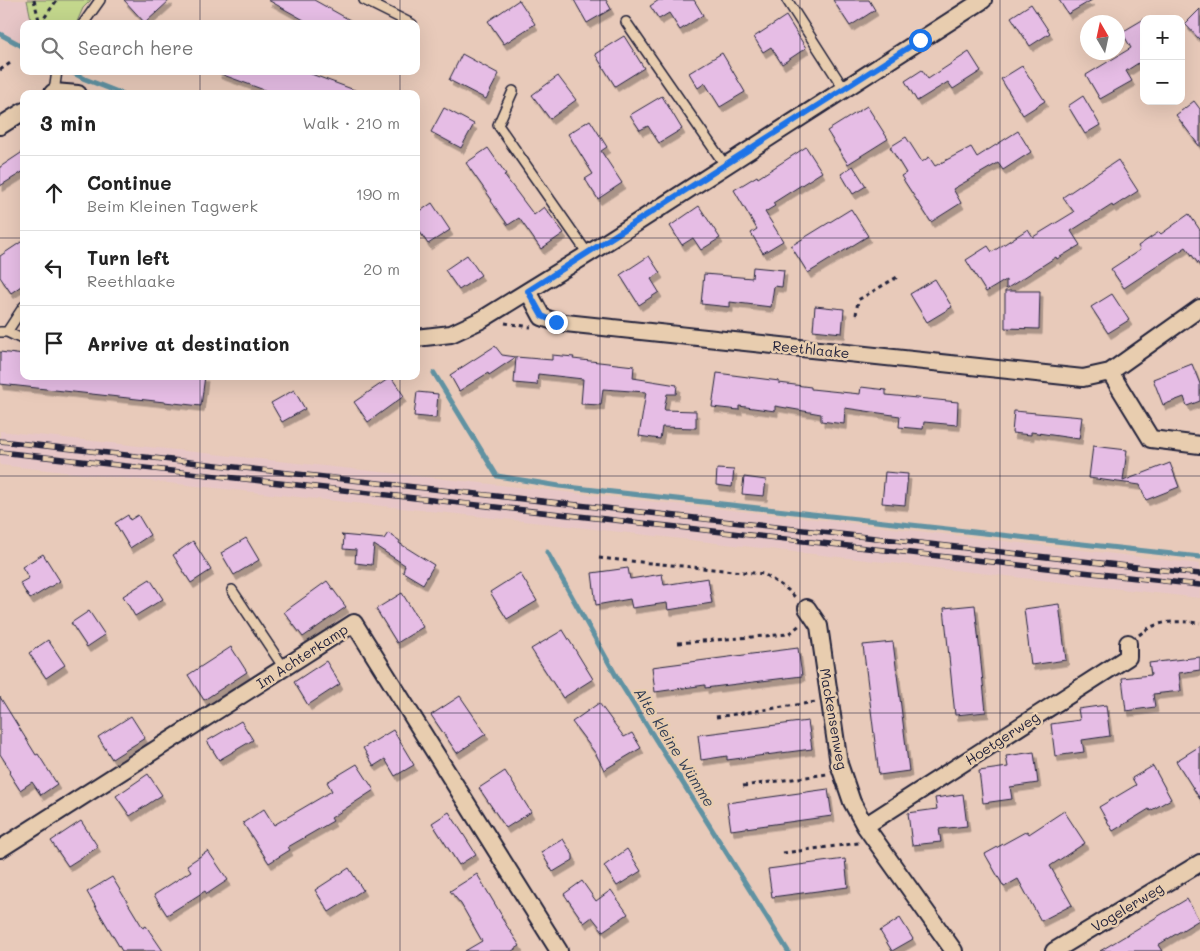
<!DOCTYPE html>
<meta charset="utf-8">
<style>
body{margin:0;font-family:Mali,sans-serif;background:#f2f2f2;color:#222}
.controls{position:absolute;right:15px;top:15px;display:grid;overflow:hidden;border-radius:10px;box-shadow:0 5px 20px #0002}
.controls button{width:45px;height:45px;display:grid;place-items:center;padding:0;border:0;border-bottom:1px solid #e0e0e0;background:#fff;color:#222;font:25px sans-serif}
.compass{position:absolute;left:1080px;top:15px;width:45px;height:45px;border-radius:50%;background:#fff;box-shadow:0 5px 20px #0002;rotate:351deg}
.stop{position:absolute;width:15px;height:15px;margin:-11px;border:4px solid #1a73e8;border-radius:50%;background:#fff}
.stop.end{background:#1a73e8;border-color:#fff;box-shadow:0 1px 5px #0008}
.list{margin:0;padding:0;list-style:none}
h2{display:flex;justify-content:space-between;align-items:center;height:65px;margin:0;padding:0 20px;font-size:21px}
h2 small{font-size:16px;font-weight:400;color:#767676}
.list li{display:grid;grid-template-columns:32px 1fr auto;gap:15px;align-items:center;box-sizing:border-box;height:75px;padding:0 20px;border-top:1px solid #e0e0e0}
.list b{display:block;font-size:19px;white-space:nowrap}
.list p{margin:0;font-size:16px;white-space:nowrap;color:#767676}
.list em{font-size:16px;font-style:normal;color:#767676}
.icon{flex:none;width:28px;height:28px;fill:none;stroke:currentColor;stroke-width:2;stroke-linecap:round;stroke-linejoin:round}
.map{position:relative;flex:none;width:1200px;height:951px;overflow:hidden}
.search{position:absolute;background:#fff;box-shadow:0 5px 20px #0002;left:20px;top:20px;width:400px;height:55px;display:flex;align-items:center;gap:12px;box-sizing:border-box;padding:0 18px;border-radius:10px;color:#767676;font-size:19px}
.panel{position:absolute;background:#fff;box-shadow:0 5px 20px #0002;left:20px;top:90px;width:400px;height:290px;border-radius:10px}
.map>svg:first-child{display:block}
.built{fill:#e7c6c7}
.green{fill:#c3d78c;stroke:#727c64}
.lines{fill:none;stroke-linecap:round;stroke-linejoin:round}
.stream{stroke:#6192a2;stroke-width:5}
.building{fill:#e6bde5;stroke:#22223b;filter:url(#shadow)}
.service-casing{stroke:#22223b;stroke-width:12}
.minor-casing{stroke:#22223b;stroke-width:20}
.path{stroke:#22223b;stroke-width:3;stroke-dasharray:4 4;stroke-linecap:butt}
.service{stroke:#e8cdaf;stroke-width:9}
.minor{stroke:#e8cdaf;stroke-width:16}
.rail-casing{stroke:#22223b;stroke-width:5.5}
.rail{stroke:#e8cdaf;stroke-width:4;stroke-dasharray:11;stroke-linecap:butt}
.route{stroke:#1a73e8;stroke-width:6}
.grid{fill:none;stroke:#22223b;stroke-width:1;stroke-opacity:0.55}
.labels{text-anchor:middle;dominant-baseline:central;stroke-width:5;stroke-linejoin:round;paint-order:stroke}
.street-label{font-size:14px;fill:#22223b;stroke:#e8cdaf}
.water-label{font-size:15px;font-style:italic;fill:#323e55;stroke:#e8cdaf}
</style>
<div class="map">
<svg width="1200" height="951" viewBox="0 0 1200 951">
<defs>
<filter id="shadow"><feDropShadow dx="3" dy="5.5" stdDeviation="0" flood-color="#0004"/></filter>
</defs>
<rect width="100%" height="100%" fill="#e8caba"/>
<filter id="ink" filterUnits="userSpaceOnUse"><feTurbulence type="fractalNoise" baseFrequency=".02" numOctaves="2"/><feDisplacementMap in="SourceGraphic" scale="10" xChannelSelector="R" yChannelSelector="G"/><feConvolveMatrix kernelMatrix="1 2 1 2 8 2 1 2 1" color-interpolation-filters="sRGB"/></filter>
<g filter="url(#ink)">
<path class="built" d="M0,0h27l5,24h-8v18l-24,-9z
M0,431l824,89 376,44v34l-659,-75 -541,-58z"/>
<path class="green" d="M27,0h64l-8,8 -7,16h-44z"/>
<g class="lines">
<path class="stream" d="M0,34l24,13
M70,71l15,8 38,15
M434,373l63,103 62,10 641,71
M547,552l72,129 169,270"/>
</g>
<path class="building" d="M124,0h46l-25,23z
M268,0h46l43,24h-46z
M519,0l16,24 -31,20 -16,-23z
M574,0h32l5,9 -24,14z
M659,0h35l9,15 -23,15 -11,-17 -10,6 -9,-13z
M833,0h36l6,10 -25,16z
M1059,0h33l-24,14z
M1031,4l19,29 -20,13 -19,-29z
M1200,9v31l-15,-16z
M786,16l20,32 -24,16 -11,-17 -8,5 -9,-15z
M1144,19v49l-4,-6 -14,9 6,10 -32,18 -14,-24 45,-27 -9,-16z
M624,36l20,32 -29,18 -20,-32z
M969,52l12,19 -28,18 -5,-7 -31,19 -12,-20 17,-11 6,9z
M722,53l23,39 -25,15 -15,-24 -7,5 -9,-15z
M462,54l37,20 -13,25 -37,-19z
M1022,66l23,35 -22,14 -22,-36z
M218,71h85l57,21v2h-85l-57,-21z
M558,76l18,24 -26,19 -18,-24z
M662,96l20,33 -23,14 -11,-17 -8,4 -10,-15z
M1083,96l17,29 -15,9 -17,-28z
M1194,101l6,8v38l-24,-32z
M867,106l21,33 -40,25 -21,-33z
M444,108l30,16 -13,24 -30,-16z
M590,120l17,27 -6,4 21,32 -24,16 -13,-20 8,-5 -25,-40z
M1018,131l13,21 -28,18 -5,-7 -45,26 8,14 -30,19 -30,-46 5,-3 -16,-26 16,-10 16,25 7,-5 6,9 36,-19 6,10z
M806,147l16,25 -49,31 2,3 -10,6 18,29 -20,12 -12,-20 6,-4 -23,-39 23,-14 1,2z
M488,148l18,26 -2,1 30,40 10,-8 20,26 -23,16 -22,-31 -11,7 -17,-24 1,-1 -26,-37z
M24,151v20l-24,15v-19z
M1118,160l20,31 -25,16 -1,-2 -41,26 9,14 -23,14 -1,-2 -50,32v-9l-20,12 -20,-32 22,-14 4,6 36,-23 5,8 41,-25 -11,-15z
M853,166l13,20 -13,8 -12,-20z
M432,203l18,27 -22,14 -12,-18v-12z
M699,206l21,32 -19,12 -8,-12 -11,7 -12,-19z
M851,209l17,27 -60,37 -17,-27z
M1189,214l11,16v36l-14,-19 -62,41 -13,-19 29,-19 -2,-4 21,-14 2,2z
M24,240v44l-13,9 -11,-16v-21z
M467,255l14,20 -22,15 -14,-20z
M649,256l11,17 -9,6 8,13 -20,13 -19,-30z
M753,267l31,3 -2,17 -8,-1 -3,21 -41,-5v5l-29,-3 3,-30 48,4z
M935,279l17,28 -25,15 -17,-28z
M1005,291h35l-1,38 -34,-1z
M1112,294l17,26 -21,13 -17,-26z
M815,306l29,3 -2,24 -29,-3z
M495,346l7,9 14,2 -27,18 -1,-2 -29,18 -9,-16z
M0,352l24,3v21h181l-4,30 -201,-22z
M552,355l22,2 -1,2 61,7 -1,12 44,7 -1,9h-9l-3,16 32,1v17l-34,-1 -2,12 -21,-3 7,-44 -43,-3 -2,16 -20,-1 2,-25 -45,-5 -1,11 -23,-2 2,-26 36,3z
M1192,364l8,20v17l-13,5 -3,-9 -21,8 -10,-26z
M717,373l62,8v2l32,4v2l49,5 1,-7 25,3v5l72,7 -1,23 -33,-3 -1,7 -24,-2 1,-11 -55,-8 -1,16 -23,-3v-7l-46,-8v5l-36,-5v4l-27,-3z
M391,377l13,19 -36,26 -14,-20z
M294,390l11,19 -23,13 -11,-19z
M417,392l21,2 -2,24 -22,-2z
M1014,411l68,6 -3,22 -48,-7v3l-19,-2z
M1093,446l34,4 -4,31 47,-18 9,24 -33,13 -6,-15 -51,-7z
M717,469l17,1 -2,17 -16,-2z
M885,472l23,2 -3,31 -23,-2z
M744,477l22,3 -2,16 -22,-2z
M128,515l2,5 8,-5 12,20 -20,13 -15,-25z
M388,533l12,8 -1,2 35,22 -11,19 -20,-12 2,-7 -31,-20 -2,20 -17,-2 1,-13 -13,-1 1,-13 -3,-1 43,4z
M246,538l13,22 -25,15 -13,-22z
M193,541l18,29 -20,13 -18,-28z
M43,554l17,27 -30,18 -10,-16 9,-5 -7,-11z
M628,568l2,11 32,-5 2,11 44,-7 4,25 -44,7 -1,-7 -35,5 -2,-9 -34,6 -4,-32z
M520,573l17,28 -30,18 -17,-27z
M150,579l13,20 -28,17 -12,-20z
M327,581l19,26 -43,30 -19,-25z
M402,593l21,34 -26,16 -21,-34z
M1059,604l7,56 -35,5 -7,-56z
M975,605l11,107 -31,3 -11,-107z
M89,611l16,24 -18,12 -16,-24z
M563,630l30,49 -30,19 -32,-49z
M48,640l17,25 -19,13 -17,-25z
M893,642l16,129 -30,4 -16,-130z
M231,647l16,25 -43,28 -16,-25z
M798,648l4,28 -97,12v-3l-50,7 -3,-25z
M1200,657v13l-21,3 2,18 -28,3 2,13 -29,4 -4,-33 29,-3 -2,-12z
M326,661l14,23 -32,21 -14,-23z
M460,696l26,38 -29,19 -26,-38z
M0,697l36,58 2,-1 19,30 -16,11 -9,-13 -12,8 -11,-17 2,-2 -11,-17z
M599,703l25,34 8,-4 9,15 -37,22 -8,-16 -24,-32z
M1106,705l4,31 -28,4 2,12 -29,4 -4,-32 29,-4 -2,-11z
M131,716l14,22 -33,21 -14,-22z
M241,721l12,19 -34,20 -12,-19z
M808,721l4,28 -85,11v-4l-26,4 -3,-25z
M393,730l21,35 -19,11 -10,-17 -11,7 -11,-18z
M1200,746v53l-24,-38z
M1034,752l4,31 -28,4 2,12 -29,4 -4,-32 29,-4 -2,-11z
M357,764l17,26 -43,28 2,3 -45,26 2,3 -21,13 -26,-40 21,-14 10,16 58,-34 -5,-9z
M1153,766l18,33 -21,12 -1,-2 -36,22 -14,-24 37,-22 -4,-7z
M505,771l26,41 -25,16 -27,-40z
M148,774l14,21 -32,21 -14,-20z
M828,789l4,27 -101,14 -4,-27z
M963,794l4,32 -28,3 2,13 -29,3 -4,-32 29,-4 -2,-11z
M1064,811l21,32 -35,23 22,39 -31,16 -23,-42 -14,8 -19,-33 42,-23 2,3z
M449,812l27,42 -17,11 -27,-42z
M81,821l17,26 -30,19 -17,-25z
M563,839l10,16v5l-20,12 -12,-20z
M627,849l14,22 -24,15 -13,-20z
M208,851l20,29 -21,14 -2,-3 -38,24 -13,-20 37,-24 -4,-6z
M845,859l3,28 -76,10 -4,-28z
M349,868l14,22 -34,22 -14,-22z
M477,874l25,42 -1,1 19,29 -8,5h-47l17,-10 -21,-37 -11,-13z
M112,877l31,51 3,-2 17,25h-41l-35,-59z
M582,881l14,20 15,-11 17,24 -25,17 -11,-14 -8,6 -20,-29z
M1187,899l12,21 -41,25 4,6h-62z
M900,918l13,21 -21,12 -12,-20z"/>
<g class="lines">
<defs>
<path id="service" d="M364,0l48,24
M787,0l57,89
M626,22l99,143
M83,24l17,-24
M513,91l-15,34 90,129
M54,92l3,-21
M0,332h7l17,8
M7,332l17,-26
M232,590l52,78"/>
<path id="minor" d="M52,94l2,-2 24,2
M0,126l24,-15
M528,291l14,26 14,5 527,56 27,-6
M1200,308l-90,64 41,67 49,6
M416,338l35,-4 30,-14 107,-66 395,-254
M807,608l12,18 20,138 13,38 13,24 89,125
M865,826l263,-169v-14
M0,849l354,-226 205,328
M1054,951l146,-88"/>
</defs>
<use href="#service" class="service-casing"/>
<use href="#minor" class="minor-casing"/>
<path class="path" d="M34,0l6,24
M40,24l17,-24
M0,70l12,-8
M856,315l2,-15 41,-24
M505,323l26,4
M599,558l165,16 24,16 9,9
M1139,635c19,-16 38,-14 61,-12
M678,643l111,-9 12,-10
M716,717l100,-15
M743,786l84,-12
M783,853l76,-10"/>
<use href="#service" class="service"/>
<use href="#minor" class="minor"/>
<defs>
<path id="rail" d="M0,441l1200,133
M0,452l1200,133"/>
</defs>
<use href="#rail" class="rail-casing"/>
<use href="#rail" class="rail"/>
</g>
</g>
<g class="lines" filter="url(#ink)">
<path class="route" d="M556,322l-14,-6 -14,-25 392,-251"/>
</g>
<path class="grid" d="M200,0v24M400,0v24M600,0v951M800,0v951M1000,0v951M200,71v23M400,71v23M0,238h24M416,238h784M200,376v575M400,376v575M0,476h1200M0,713h1200"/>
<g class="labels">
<g class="street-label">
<text transform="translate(811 349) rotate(6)">Reethlaake</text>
<text transform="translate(302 656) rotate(-33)">Im Achterkamp</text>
<text transform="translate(834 719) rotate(80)">Mackensenweg</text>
<text transform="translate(1002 738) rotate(-33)">Hoetgerweg</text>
<text transform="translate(1127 907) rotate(-31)">Vogelerweg</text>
</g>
<g class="water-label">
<text transform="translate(675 747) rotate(58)">Alte kleine Wümme</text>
</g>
</g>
</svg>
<div class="controls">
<button>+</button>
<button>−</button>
</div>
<svg class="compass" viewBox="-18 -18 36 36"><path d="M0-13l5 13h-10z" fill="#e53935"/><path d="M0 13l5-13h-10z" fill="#767676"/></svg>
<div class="stop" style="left:920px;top:40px"></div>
<div class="stop end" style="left:556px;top:322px"></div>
<div class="search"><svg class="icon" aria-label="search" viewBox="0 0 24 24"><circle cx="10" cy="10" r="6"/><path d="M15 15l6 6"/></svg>Search here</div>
<section class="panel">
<h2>3 min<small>Walk · 210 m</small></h2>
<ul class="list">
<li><svg class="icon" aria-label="ahead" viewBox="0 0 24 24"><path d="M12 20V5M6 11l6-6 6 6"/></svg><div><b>Continue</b><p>Beim Kleinen Tagwerk</p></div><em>190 m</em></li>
<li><svg class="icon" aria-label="left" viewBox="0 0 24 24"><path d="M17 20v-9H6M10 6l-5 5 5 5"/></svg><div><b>Turn left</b><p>Reethlaake</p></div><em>20 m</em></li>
<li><svg class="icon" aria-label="arrive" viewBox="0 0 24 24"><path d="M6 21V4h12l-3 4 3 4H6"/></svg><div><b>Arrive at destination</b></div></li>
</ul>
</section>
</div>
